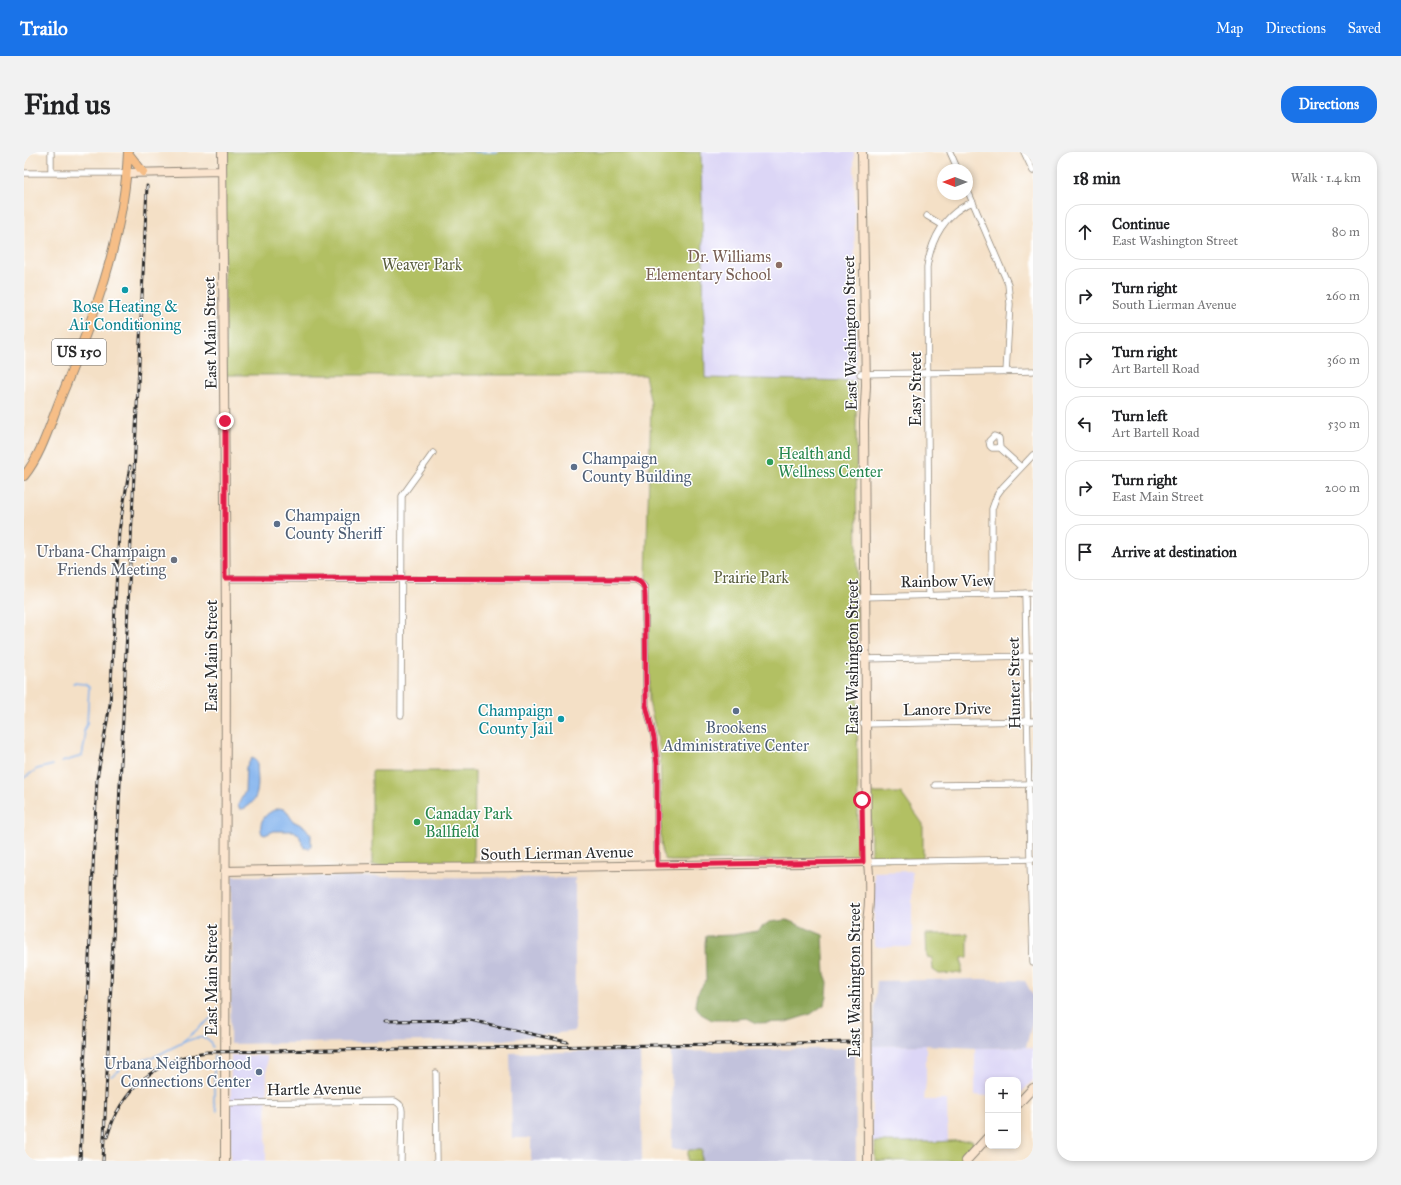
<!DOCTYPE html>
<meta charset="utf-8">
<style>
body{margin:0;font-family:"IM FELL Great Primer",serif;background:#f2f2f2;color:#202124}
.controls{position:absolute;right:12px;bottom:12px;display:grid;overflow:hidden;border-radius:8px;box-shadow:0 2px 6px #0003}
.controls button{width:36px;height:36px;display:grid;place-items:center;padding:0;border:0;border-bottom:1px solid #e0e0e0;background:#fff;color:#202124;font:20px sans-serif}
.compass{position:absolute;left:913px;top:12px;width:36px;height:36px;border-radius:50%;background:#fff;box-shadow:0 2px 6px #0003;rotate:270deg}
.stop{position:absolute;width:12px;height:12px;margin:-9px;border:3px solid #e11d48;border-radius:50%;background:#fff}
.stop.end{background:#e11d48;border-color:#fff;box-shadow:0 1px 4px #0008}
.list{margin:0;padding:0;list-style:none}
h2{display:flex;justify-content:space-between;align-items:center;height:52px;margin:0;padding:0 16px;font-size:17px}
h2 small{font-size:13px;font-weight:400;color:#757577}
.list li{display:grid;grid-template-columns:26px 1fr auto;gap:12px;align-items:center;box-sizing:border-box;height:56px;margin:0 8px 8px;padding:0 8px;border:1px solid #e0e0e0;border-radius:16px}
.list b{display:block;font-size:15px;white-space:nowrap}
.list p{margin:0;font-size:13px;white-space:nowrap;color:#757577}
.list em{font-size:13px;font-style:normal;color:#757577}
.icon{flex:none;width:22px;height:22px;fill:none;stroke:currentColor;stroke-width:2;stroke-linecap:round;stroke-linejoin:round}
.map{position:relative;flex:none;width:1009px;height:1009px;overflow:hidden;border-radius:16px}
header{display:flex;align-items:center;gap:24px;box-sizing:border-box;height:56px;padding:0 20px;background:#1a73e8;color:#fff}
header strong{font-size:19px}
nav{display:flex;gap:22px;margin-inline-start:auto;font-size:14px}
.intro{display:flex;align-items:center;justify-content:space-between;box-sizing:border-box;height:96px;padding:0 24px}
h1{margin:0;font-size:28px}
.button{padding:10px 18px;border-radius:16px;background:#1a73e8;color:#fff;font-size:14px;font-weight:700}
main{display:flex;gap:24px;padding:0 24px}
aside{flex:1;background:#fff;border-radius:16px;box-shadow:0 2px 6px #0003}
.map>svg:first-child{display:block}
.built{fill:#dcd6f6}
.industrial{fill:#c2c2dc}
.green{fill:#b2c063;stroke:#6e7647}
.forest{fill:#8da659;stroke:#5c6842}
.water{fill:#82b2ed;stroke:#566e8c}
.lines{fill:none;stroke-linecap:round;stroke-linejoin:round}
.stream{stroke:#82b2ed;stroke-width:1.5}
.street-casing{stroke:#908678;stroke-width:7}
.secondary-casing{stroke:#908678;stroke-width:10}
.primary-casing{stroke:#908678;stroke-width:10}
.street{stroke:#fff;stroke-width:5.5}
.secondary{stroke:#fbe5cf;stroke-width:8}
.primary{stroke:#f6be87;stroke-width:8}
.rail-casing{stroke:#2b2b2b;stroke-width:3}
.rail{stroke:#fff;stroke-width:1.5;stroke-dasharray:4.5;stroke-linecap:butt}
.route{stroke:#e11d48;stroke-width:5}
.education-dot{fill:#8d6e63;stroke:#fff;stroke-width:1.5}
.culture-dot{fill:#0f9aa8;stroke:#fff;stroke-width:1.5}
.leisure-dot{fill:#2e9e5b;stroke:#fff;stroke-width:1.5}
.service-dot{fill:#5c6f8a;stroke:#fff;stroke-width:1.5}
.worship-dot{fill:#6b7280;stroke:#fff;stroke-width:1.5}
.labels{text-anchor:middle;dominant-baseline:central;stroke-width:3;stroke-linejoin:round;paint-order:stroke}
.shield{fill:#fff;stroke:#6b6b6b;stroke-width:1}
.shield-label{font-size:15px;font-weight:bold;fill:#2b2b2b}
.education-label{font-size:16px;fill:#785e54;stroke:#fff;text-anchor:end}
.park-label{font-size:16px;fill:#5a5f3f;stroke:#fff}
.culture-label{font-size:16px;fill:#0d838f;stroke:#fff}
.street-label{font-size:16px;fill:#2b2b2b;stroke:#fff}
.leisure-label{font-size:16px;fill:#27864d;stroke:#fff;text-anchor:start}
.service-label{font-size:16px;fill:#4e5e75;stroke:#fff;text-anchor:start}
.worship-label{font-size:16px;fill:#5b616d;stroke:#fff;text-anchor:end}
</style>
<header>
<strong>Trailo</strong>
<nav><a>Map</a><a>Directions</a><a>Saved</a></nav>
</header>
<div class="intro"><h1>Find us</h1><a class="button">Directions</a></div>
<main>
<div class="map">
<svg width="1009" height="1009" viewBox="0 0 1009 1009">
<rect width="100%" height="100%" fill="#fff"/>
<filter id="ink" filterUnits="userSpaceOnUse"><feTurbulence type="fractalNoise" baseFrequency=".025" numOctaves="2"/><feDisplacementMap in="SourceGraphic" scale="8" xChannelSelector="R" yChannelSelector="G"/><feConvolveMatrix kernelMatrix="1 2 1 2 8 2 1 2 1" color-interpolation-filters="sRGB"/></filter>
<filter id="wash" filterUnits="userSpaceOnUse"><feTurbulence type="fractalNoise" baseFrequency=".012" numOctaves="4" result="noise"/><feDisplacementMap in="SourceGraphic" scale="16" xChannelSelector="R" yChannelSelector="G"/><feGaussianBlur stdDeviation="0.9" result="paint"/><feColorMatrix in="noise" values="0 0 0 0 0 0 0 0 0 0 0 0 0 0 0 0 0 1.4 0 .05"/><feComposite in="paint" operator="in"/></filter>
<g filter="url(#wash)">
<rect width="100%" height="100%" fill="#f4e0c6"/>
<path class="built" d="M677,0h153l2,229 -151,-3z
M888,719v76h-32l-6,-1v-74z
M902,893v37l-2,18h23l1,42h-76v-96z
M1002,895l7,2v31l-15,16v-16h-30v16l-13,-1v-47z
M207,903l36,1 -1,105h-36z"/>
<path class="industrial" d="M208,724l343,2v153l-72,9 -273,4z
M958,827l43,2 8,15v23l-7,28 -51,1 -50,-3 -53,1 5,-65z
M831,896l1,113h-168v-12h-16l-1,-97z
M616,899l2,110h-111v-23h-19l-2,-85z"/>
<path class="green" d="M200,0h477l4,226 151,3 2,470 -1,3 -5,5 -182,2 -5,-2 -3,-6c-3,-33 0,-66 -2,-98 -1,-19 -8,-36 -11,-54l-3,-124 5,-173 -6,-29h-420z
M348,619h103l-1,94 -102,1z
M846,641h31l22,31v35h-48l-4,-4z
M902,782h42v23l-6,1v15l-23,1 -6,-4 -1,-12 -5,-1z
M945,988h3l2,6 -13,15h-86v-19h59z
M664,998h14l-1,11h-13z"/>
<path class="forest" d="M763,768l36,15 2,39 3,8 -1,15 -2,7 -14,10 -25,8 -29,1 -10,-5 -20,2h-15l-11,-6 -6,-9 2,-11 9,-14 -1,-37 1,-7 27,-1 24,-4 12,-9z"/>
<path class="water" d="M228,606l4,2 1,2c0,10 2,21 0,30 -1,8 -10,18 -17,17l-2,-4 7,-14 1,-24z
M256,656l6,2 7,11 12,6 6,8v11l-2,2h-5l-5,-13 -5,-4h-20l-9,4 -3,-1c-5,-14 6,-23 18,-26z"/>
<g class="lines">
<path class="stream" d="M450,0h22
M38,610l20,-6 3,-16 -1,-10 3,-6 2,-37 -4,-3 -12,-1
M0,626l13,-9 16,-4
M158,890l34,-28
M190,903v48l3,8
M87,924c4,-2 7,-5 10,-8 9,-5 25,-8 35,-12 11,-5 38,-22 49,-18 5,1 6,5 7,9"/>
</g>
</g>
<g filter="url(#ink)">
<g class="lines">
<defs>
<path id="street" d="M27,0v21
M926,0l8,18
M1000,0l9,19
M0,21h103
M943,37l41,95 2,20 -4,68
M903,64l15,9
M836,222l173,-3
M970,284l5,2 1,10h-8l-2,-2 -1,-5z
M976,296l21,19
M201,427l411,1 7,5 2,3 1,117 8,33 3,26v101
M968,441v-84l5,-14 5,-7 31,-33
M1001,441l5,267 3,103
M905,443l-2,-328c4,-27 18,-55 46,-65
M838,445l171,-4
M838,507l171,-3
M377,563l1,-219 31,-43
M839,572l170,-3
M911,633l98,-1
M841,710l168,-3
M412,921l1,88
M201,951l170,-2c5,3 7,5 7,10l-1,50"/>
<path id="secondary" d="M198,0l4,466 -1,543
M838,0l4,234 -2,36 3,434c3,16 3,48 0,64l1,241
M103,21l95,-2
M201,719l152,-3 183,-1 303,-5
M994,952l15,-16
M942,1009l22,-24"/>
<path id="primary" d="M104,1l15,19
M0,324c17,-21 25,-49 35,-74 33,-80 65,-162 69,-250"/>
</defs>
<use href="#street" class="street-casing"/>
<use href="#secondary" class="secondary-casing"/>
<use href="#primary" class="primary-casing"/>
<use href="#street" class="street"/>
<use href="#secondary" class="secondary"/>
<use href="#primary" class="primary"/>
<defs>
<path id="rail" d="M361,869l85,-1 97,22
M83,985c14,-48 51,-79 100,-85l647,-10
M56,1009l17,-382 13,-75 9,-173 11,-65
M79,1009l44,-975"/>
</defs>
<use href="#rail" class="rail-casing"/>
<use href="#rail" class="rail"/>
</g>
</g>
<g class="lines" filter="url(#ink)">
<path class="route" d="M201,269v157l405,1c13,1 15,8 15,19l1,107 8,33 3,26v101l206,-3 -1,-62"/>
</g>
<circle class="education-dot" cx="755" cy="113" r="4"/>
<g class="culture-dot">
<circle cx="101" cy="138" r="4"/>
<circle cx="537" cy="567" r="4"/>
</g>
<g class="leisure-dot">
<circle cx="746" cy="310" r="4"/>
<circle cx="393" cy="670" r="4"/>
</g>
<g class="service-dot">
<circle cx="550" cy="315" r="4"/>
<circle cx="253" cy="372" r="4"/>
<circle cx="712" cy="559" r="4"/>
<circle cx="235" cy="920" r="4"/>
</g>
<circle class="worship-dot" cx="150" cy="408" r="4"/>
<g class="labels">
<rect class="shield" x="28" y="187" width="54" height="26" rx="3"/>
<g class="shield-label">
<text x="55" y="200">US 150</text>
</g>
<g class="education-label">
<text x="747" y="104">Dr. Williams<tspan x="747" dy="18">Elementary School</tspan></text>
</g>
<g class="park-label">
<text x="398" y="112">Weaver Park</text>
<text x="727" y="425">Prairie Park</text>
</g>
<g class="culture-label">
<text x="101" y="154">Rose Heating &amp;<tspan x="101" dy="18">Air Conditioning</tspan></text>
<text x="529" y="558" text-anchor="end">Champaign<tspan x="529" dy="18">County Jail</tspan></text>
</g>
<g class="street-label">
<text transform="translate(186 181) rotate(-91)">East Main Street</text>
<text transform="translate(826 181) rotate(-91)">East Washington Street</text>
<text transform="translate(891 237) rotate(-90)">Easy Street</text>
<text transform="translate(923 429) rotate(-1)">Rainbow View</text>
<text transform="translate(187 504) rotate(-90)">East Main Street</text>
<text transform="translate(828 505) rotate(-90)">East Washington Street</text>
<text transform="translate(990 531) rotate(-91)">Hunter Street</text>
<text transform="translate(923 557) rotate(-1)">Lanore Drive</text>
<text transform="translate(533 701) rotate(-1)">South Lierman Avenue</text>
<text transform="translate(187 828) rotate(-90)">East Main Street</text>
<text transform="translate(830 828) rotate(-90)">East Washington Street</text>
<text transform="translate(290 937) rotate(-1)">Hartle Avenue</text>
</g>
<g class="leisure-label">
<text x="754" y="301">Health and<tspan x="754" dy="18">Wellness Center</tspan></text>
<text x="401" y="661">Canaday Park<tspan x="401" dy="18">Ballfield</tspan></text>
</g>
<g class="service-label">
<text x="558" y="306">Champaign<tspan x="558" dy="18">County Building</tspan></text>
<text x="261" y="363">Champaign<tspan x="261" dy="18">County Sheriff</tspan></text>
<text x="712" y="575" text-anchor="middle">Brookens<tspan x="712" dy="18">Administrative Center</tspan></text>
<text x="227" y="911" text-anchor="end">Urbana Neighborhood<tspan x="227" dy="18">Connections Center</tspan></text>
</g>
<g class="worship-label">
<text x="142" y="399">Urbana-Champaign<tspan x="142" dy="18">Friends Meeting</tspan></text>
</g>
</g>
</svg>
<div class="controls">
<button>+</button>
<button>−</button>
</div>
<svg class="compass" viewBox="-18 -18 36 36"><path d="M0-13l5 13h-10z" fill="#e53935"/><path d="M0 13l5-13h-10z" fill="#757577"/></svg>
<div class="stop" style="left:838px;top:648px"></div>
<div class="stop end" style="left:201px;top:269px"></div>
</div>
<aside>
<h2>18 min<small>Walk · 1.4 km</small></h2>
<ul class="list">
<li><svg class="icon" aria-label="ahead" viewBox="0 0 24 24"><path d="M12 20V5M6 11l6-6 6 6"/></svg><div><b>Continue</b><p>East Washington Street</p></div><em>80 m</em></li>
<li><svg class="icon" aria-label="right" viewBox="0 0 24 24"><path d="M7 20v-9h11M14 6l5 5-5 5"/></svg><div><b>Turn right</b><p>South Lierman Avenue</p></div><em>260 m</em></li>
<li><svg class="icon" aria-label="right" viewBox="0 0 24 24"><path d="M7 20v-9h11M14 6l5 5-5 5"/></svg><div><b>Turn right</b><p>Art Bartell Road</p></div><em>360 m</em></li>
<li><svg class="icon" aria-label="left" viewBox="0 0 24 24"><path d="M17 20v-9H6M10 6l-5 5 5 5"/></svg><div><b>Turn left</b><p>Art Bartell Road</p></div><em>530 m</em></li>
<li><svg class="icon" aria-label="right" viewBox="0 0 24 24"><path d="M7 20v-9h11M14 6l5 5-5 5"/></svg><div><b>Turn right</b><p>East Main Street</p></div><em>200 m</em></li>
<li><svg class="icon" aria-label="arrive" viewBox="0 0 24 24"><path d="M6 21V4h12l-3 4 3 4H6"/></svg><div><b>Arrive at destination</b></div></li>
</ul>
</aside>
</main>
